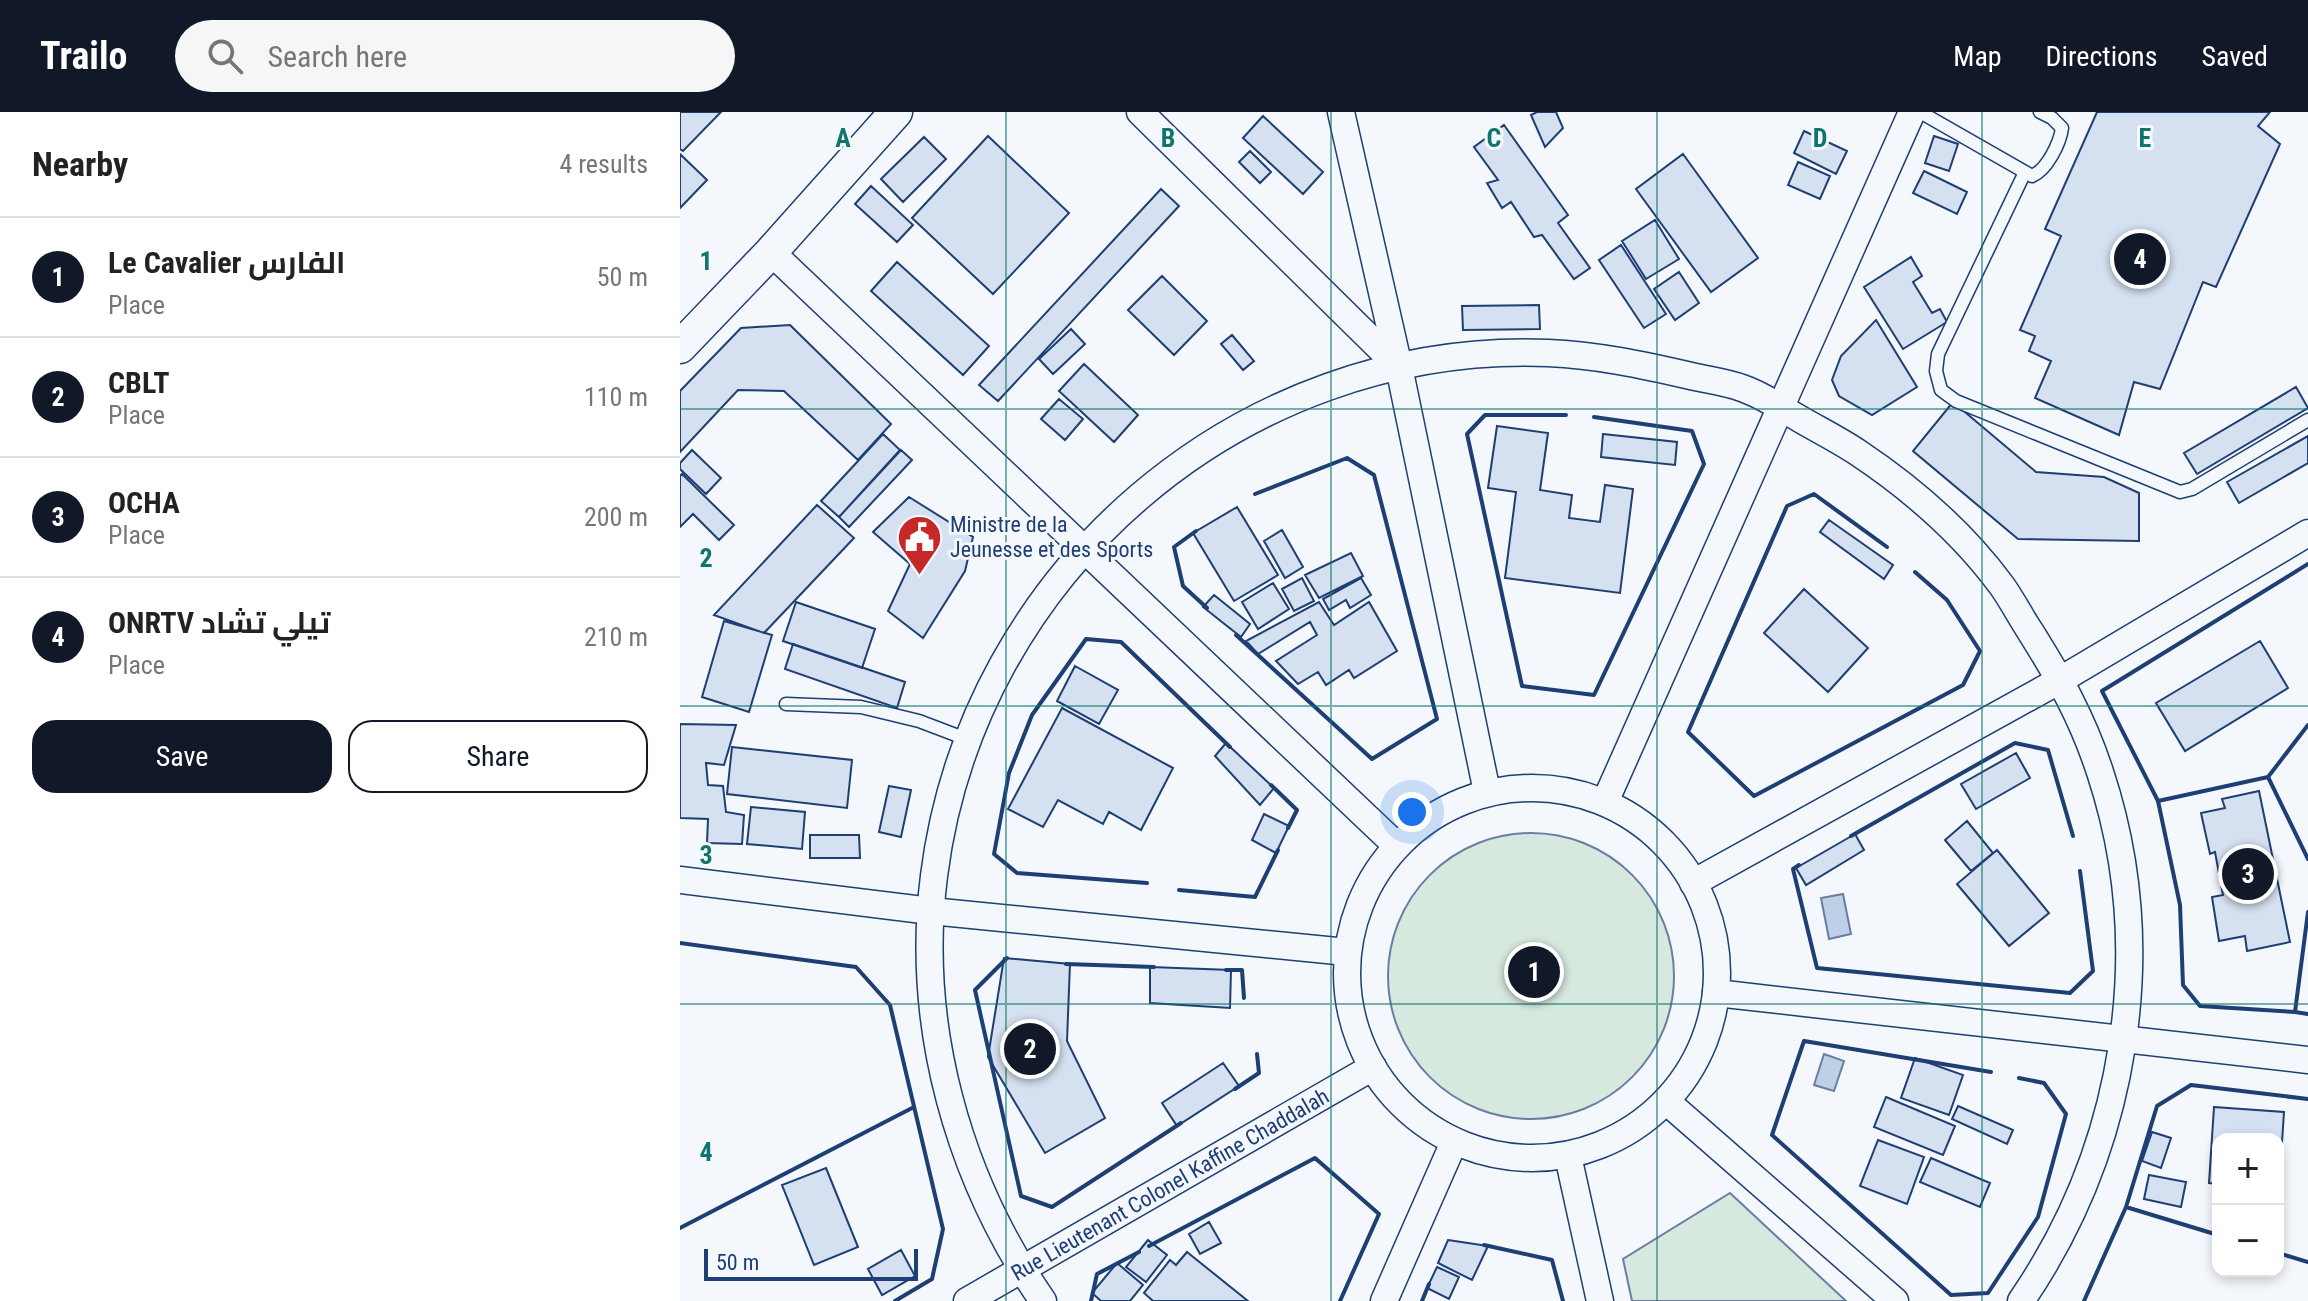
<!DOCTYPE html>
<meta charset="utf-8">
<style>
body{margin:0;font-family:"Roboto Condensed",Cairo,sans-serif;background:#f6f6f6;color:#222}
.controls{position:absolute;right:24px;bottom:24px;display:grid;overflow:hidden;border-radius:16px;box-shadow:0 4px 12px #0003}
.controls button{width:72px;height:72px;display:grid;place-items:center;padding:0;border:0;border-bottom:2px solid #e0e0e0;background:#fff;color:#222;font:40px sans-serif}
.scale{position:absolute;left:24px;bottom:20px;width:214px;box-sizing:border-box;padding-left:8px;border:4px solid #1d3f73;border-top:0;font-size:22px;line-height:28px;white-space:nowrap;color:#1d3f73;-webkit-text-stroke:6px #f4f7fb;paint-order:stroke}
.you{position:absolute;left:732px;top:700px;width:28px;height:28px;margin:-20px;border:6px solid #fff;border-radius:50%;background:#1a73e8;box-shadow:0 0 0 12px #1a73e833}
.badge{display:grid;place-items:center;width:52px;height:52px;border-radius:50%;background:#111827;color:#fff;font-size:26px;font-weight:700}
.pin{position:absolute;translate:-50% -50%;border:4px solid #fff;box-shadow:0 2px 8px #0006}
.list{margin:0;padding:0;list-style:none}
h2{display:flex;justify-content:space-between;align-items:center;height:104px;margin:0;padding:0 32px;font-size:34px}
h2 small{font-size:26px;font-weight:400;color:#767676}
.list li{display:grid;grid-template-columns:52px 1fr auto;gap:24px;align-items:center;box-sizing:border-box;height:120px;padding:0 32px;border-top:2px solid #e0e0e0}
.list b{display:block;font-size:30px;white-space:nowrap}
.list p{margin:0;font-size:26px;white-space:nowrap;color:#767676}
.list em{font-size:26px;font-style:normal;color:#767676}
.actions{display:flex;gap:16px;padding:24px 32px}
.actions a{flex:1;padding:18px 0;border:2px solid #111827;border-radius:24px;text-align:center;font-size:28px;color:#111827}
.actions .main{background:#111827;color:#fff}
.icon{flex:none;width:44px;height:44px;fill:none;stroke:currentColor;stroke-width:2;stroke-linecap:round;stroke-linejoin:round}
.map{position:relative;flex:none;width:1628px;height:1189px;overflow:hidden}
header{display:flex;align-items:center;gap:48px;box-sizing:border-box;height:112px;padding:0 40px;background:#111827;color:#fff}
header strong{font-size:38px}
nav{display:flex;gap:44px;margin-inline-start:auto;font-size:28px}
.search{width:560px;height:72px;background:#f6f6f6;display:flex;align-items:center;gap:20px;box-sizing:border-box;padding:0 28px;border-radius:44px;color:#767676;font-size:30px}
main{display:flex}
aside{flex:1;background:#fff}
.map>svg:first-child{display:block}
.green{fill:#d7e8df;stroke:#687fa3;stroke-width:2}
.water{fill:#bed0e5;stroke:#687fa3;stroke-width:2}
.building{fill:#d5e0f0;stroke:#1d3f73;stroke-width:2}
.lines{fill:none;stroke-linecap:round;stroke-linejoin:round}
.service-casing{stroke:#1d3f73;stroke-width:15}
.minor-casing{stroke:#1d3f73;stroke-width:29}
.tertiary-casing{stroke:#1d3f73;stroke-width:35}
.service{stroke:#f4f7fb;stroke-width:12}
.minor{stroke:#f4f7fb;stroke-width:26}
.tertiary{stroke:#f4f7fb;stroke-width:32}
.wall{stroke:#1d3f73;stroke-width:4}
.grid{fill:none;stroke:#0f766e;stroke-width:2;stroke-opacity:0.55}
.labels{text-anchor:middle;dominant-baseline:central;stroke-width:6;stroke-linejoin:round;paint-order:stroke}
.poi-label{font-size:22px;fill:#1d3f73;stroke:#f4f7fb;text-anchor:start}
.street-label{font-size:22px;fill:#1d3f73;stroke:#f4f7fb}
.grid-label{font-size:26px;text-anchor:middle;font-weight:bold;fill:#0f766e;stroke:#f4f7fb;stroke-width:6;stroke-linejoin:round;paint-order:stroke}
</style>
<header>
<strong>Trailo</strong>
<div class="search"><svg class="icon" aria-label="search" viewBox="0 0 24 24"><circle cx="10" cy="10" r="6"/><path d="M15 15l6 6"/></svg>Search here</div>
<nav><a>Map</a><a>Directions</a><a>Saved</a></nav>
</header>
<main>
<aside>
<h2>Nearby<small>4 results</small></h2>
<ul class="list">
<li><span class="badge">1</span><div><b>Le Cavalier الفارس</b><p>Place</p></div><em>50 m</em></li>
<li><span class="badge">2</span><div><b>CBLT</b><p>Place</p></div><em>110 m</em></li>
<li><span class="badge">3</span><div><b>OCHA</b><p>Place</p></div><em>200 m</em></li>
<li><span class="badge">4</span><div><b>ONRTV تيلي تشاد</b><p>Place</p></div><em>210 m</em></li>
</ul>
<div class="actions"><a class="main">Save</a><a>Share</a></div>
</aside>
<div class="map">
<svg width="1628" height="1189" viewBox="0 0 1628 1189">
<rect width="100%" height="100%" fill="#f4f7fb"/>
<path class="green" d="M708 864a143 143 0 1 1 286 0a143 143 0 1 1-286 0Z
M1050,1081l116,108h-214l-9,-42z"/>
<path class="water" d="M1163,782l8,40 -22,5 -8,-41z
M1144,942l20,7 -10,30 -20,-6z"/>
<path class="building" d="M0,0h41l-38,39 -3,-2z
M857,0h19l7,16 -18,19 -14,-32z
M1417,0h173l-12,14 22,18 -64,143 -13,-5 -43,107 -26,-7 -15,53 -84,-37 16,-37 -22,-10 6,-15 -15,-6 41,-94 -16,-7z
M583,4l60,56 -20,22 -60,-56z
M824,13l64,90 -10,8 32,45 -16,11 -32,-44 -8,2 -23,-35 -9,6 -15,-25 11,-3 -24,-33z
M1124,19l43,20 -11,23 -42,-21z
M308,24l81,77 -76,81 -81,-76z
M1254,24l24,8 -9,27 -24,-8z
M244,25l22,22 -43,43 -22,-23z
M570,39l21,21 -11,11 -21,-21z
M0,42l27,26 -27,28z
M1003,42l75,104 -47,34 -75,-103z
M1118,50l32,14 -10,23 -32,-14z
M1244,59l43,21 -10,22 -44,-21z
M191,74l42,39 -16,17 -42,-38z
M481,77l18,17 -181,195 -19,-16z
M975,108l24,39 -33,20 -24,-38z
M941,133l45,69 -22,14 -45,-68z
M1231,145l11,19 -9,6 19,31 8,-4 7,13 -44,27 -39,-62z
M217,150l92,84 -26,29 -92,-84z
M999,160l20,31 -24,17 -21,-31z
M482,164l45,45 -33,34 -46,-45z
M859,193l1,24 -77,1 -1,-24z
M1196,208l41,67 -45,28 -33,-19 -7,-16 9,-24z
M110,213l101,99 -33,36 -74,-69 -46,-1 -58,62v-61l61,-63z
M391,217l14,15 -32,30 -14,-15z
M552,223l22,26 -11,9 -22,-26z
M404,252l54,51 -24,27 -55,-51z
M1616,275l12,21 -111,66 -13,-21z
M379,287l24,20 -18,21 -24,-21z
M1273,290l83,70 68,5 35,16v48l-121,-2 -105,-88z
M817,314l51,7 -8,57 32,5 -3,23 31,4 5,-37 28,4 -13,104 -115,-15 11,-86 -28,-4z
M203,322l17,16 -61,67 -18,-16z
M923,322l74,8 -2,23 -74,-8z
M1628,324v27l-69,40 -12,-21z
M12,338l29,28 -15,16 -26,-25v-6z
M221,338l11,10 -63,67 -10,-10z
M2,362l52,51 -15,15 -26,-26 -13,13v-51z
M229,385l64,40 -8,34 -42,67 -35,-27 22,-47 -37,-32z
M137,393l37,33 -90,95 -50,-18z
M557,395l41,68 -44,26 -41,-68z
M1149,408l64,45 -9,14 -64,-47z
M602,418l21,37 -18,11 -21,-37z
M671,441l12,23 -44,22 -14,-23z
M622,466l12,23 -20,10 -12,-22z
M681,466l10,17 -21,13 -4,-8 -17,10 -6,-11z
M593,471l16,26 -31,20 -16,-27z
M1124,477l64,59 -40,44 -64,-59z
M534,483l36,29 -9,13 -38,-30z
M116,490l79,27 -13,39 -79,-27z
M639,490l15,23 35,-23 28,49 -43,27 -5,-8 -23,15 -8,-13 -20,12 -22,-23 41,-26 -7,-13 -52,32 -12,-13z
M44,509l48,14 -23,77 -47,-15z
M1580,529l28,47 -103,63 -29,-48z
M113,532l112,38 -8,26 -112,-39z
M395,554l43,24 -19,34 -42,-23z
M382,596l111,60 -32,62 -32,-18 -6,12 -45,-24 -15,27 -35,-18z
M0,612l56,1 -12,40 -18,-2 2,22 15,1 3,26 18,3 -2,29 -35,-1 1,-24 -28,-1z
M546,631l48,45 -14,17 -45,-49z
M52,635l120,13 -5,48 -120,-14z
M1336,641l14,25 -54,31 -15,-25z
M209,674l22,4 -10,47 -22,-5z
M1579,679l31,151 -43,9 -2,-15 -26,5 -7,-44 11,-2 -8,-43 -5,2 -9,-41 24,-5 -3,-9z
M71,695l54,5 -3,37 -55,-5z
M584,702l25,12 -13,27 -24,-13z
M1287,709l26,32 -22,18 -26,-31z
M1175,722l9,16 -58,35 -10,-17z
M130,723h49l1,23h-50z
M1317,738l52,63 -40,33 -52,-62z
M324,846l66,6 -3,77 38,77 -60,35 -57,-96z
M470,855l81,3 -1,38 -80,-5z
M1235,946l48,17 -14,40 -48,-17z
M543,951l16,23 -62,40 -15,-23z
M1206,985l69,29 -12,29 -69,-28z
M1278,994l55,24 -6,14 -55,-25z
M1534,995l70,5 -5,76 -1,-49h-60v45l-9,-1z
M1472,1020l19,6 -10,30 -19,-7z
M1198,1028l46,17 -17,47 -47,-18z
M1251,1046l59,25 -10,24 -60,-25z
M146,1056l32,79 -44,18 -32,-80z
M1469,1063l37,7 -5,25 -37,-8z
M529,1110l12,21 -21,11 -11,-20z
M468,1128l19,15 -21,27 -20,-15z
M768,1128l40,6 -16,34 -34,-17z
M221,1138l14,26 -33,19 -14,-26z
M507,1140l61,49h-95l-9,-8 26,-33 6,5z
M437,1151l26,22 -13,16h-29l-9,-8z
M757,1155l22,10 -10,22 -22,-11z"/>
<g class="lines">
<defs>
<path id="service" d="M1240,0l112,64c15,-6 28,-33 30,-48l-10,-10 -12,-6
M1345,60l-87,182 -2,17 5,19 15,11 224,91 12,-3 116,-69
M106,592l75,3 58,14 50,19"/>
<g id="minor">
<path d="M460,0l259,255"/>
<path d="M661,0l58,255 88,425"/>
<path d="M91,140l626,594"/>
<circle cx="852" cy="861" r="185"/>
<path d="M925,690l307,-690"/>
<path d="M0,768l251,31 416,41"/>
<path d="M1013,771l369,-204 246,-146"/>
<path d="M1036,881l592,67"/>
<path d="M986,989l229,200"/>
<path d="M888,1044l32,145"/>
<path id="s1" d="M287,1189l406,-234"/>
<path d="M363,1189c-85,-123 -128,-275 -109,-425 38,-304 307,-535 614,-523 49,2 95,12 143,23 17,4 34,6 51,12 21,7 39,20 58,31 19,11 39,21 57,33 54,36 106,81 145,134 10,14 18,30 28,45 30,48 52,86 70,141 59,178 26,376 -79,529"/>
<path d="M704,1189l70,-159"/>
</g>
<path id="tertiary" d="M0,235l91,-95 125,-140"/>
</defs>
<use href="#service" class="service-casing"/>
<use href="#minor" class="minor-casing"/>
<use href="#tertiary" class="tertiary-casing"/>
<use href="#service" class="service"/>
<use href="#minor" class="minor"/>
<use href="#tertiary" class="tertiary"/>
<path class="wall" d="M886,303h-81l-18,19 55,252 72,9 110,-231 -12,-33 -98,-14
M516,419l-22,16 9,39 24,22
M1207,435l-73,-53 -27,12 -99,226 66,64 209,-111 17,-34 -33,-51 -32,-28
M556,523l136,124 65,-40 -63,-244 -27,-17 -92,36
M1588,665l40,-52
M591,673l26,25 -9,18
M1478,689l-56,-110 206,-127
M1171,724l164,-93 33,7 25,86
M1628,747l-40,-82 -110,24 22,104 3,80 17,21 95,6 13,-100
M1119,753l-6,4 24,99 253,25 23,-22 -13,-100
M467,771l-130,-10 -23,-19 15,-81 23,-58 54,-76 35,3 109,105
M499,778l76,7 23,-47
M0,831l176,24 34,38 53,224 -11,50 -37,22
M327,846l-32,32 46,206 31,11 129,-84
M386,852l88,3
M546,858h16l2,28
M1615,900l13,2
M1311,960l-187,-31 -32,94 179,160 37,-2 50,-76 28,-103 -22,-31 -25,-5
M555,977l24,-16 -2,-19
M1446,1095l31,-101 34,-21 117,14
M0,1116l234,-121
M804,1133l68,15 11,41
M469,1134l166,-88 64,56 -39,87
M1598,1141l30,9
M411,1189l6,-27 42,-22
M742,1189l7,-17
M1404,1189l42,-94 92,28"/>
</g>
<path class="grid" d="M326,0v1189M651,0v1189M977,0v1189M1302,0v1189M0,297h1628M0,594h1628M0,892h1628"/>
<defs>
<symbol id="civic-pin" viewBox="-11 -11 22 30"><path d="M0 17L-7.5 6A9.5 9.5 0 1 1 7.5 6Z" fill="#c62828" stroke="#f4f7fb"/><path d="M-.6-6.5H3V-4.5H.6V-3L4-1V1h2V6H-6V1h2V-1L-.6-3ZM-1.2 2.5V6h2.4V2.5Z" fill="#fff"/></symbol>
</defs>
<g fill-rule="evenodd">
<use href="#civic-pin" x="214" y="400" width="51" height="69"/>
</g>
<g class="labels">
<g class="poi-label">
<text x="270" y="412">Ministre de la<tspan x="270" dy="25">Jeunesse et des Sports</tspan></text>
</g>
<g class="street-label">
<text stroke="none"><textPath href="#s1" startOffset="234">Rue Lieutenant Colonel Kaffine Chaddalah</textPath></text>
</g>
</g>
<g class="grid-label">
<text x="163" y="35">A</text>
<text x="488" y="35">B</text>
<text x="814" y="35">C</text>
<text x="1140" y="35">D</text>
<text x="1465" y="35">E</text>
<text x="26" y="158">1</text>
<text x="26" y="455">2</text>
<text x="26" y="752">3</text>
<text x="26" y="1049">4</text>
</g>
</svg>
<div class="controls">
<button>+</button>
<button>−</button>
</div>
<div class="scale">50 m</div>
<div class="you"></div>
<div class="pin badge" style="left:854px;top:860px">1</div>
<div class="pin badge" style="left:350px;top:937px">2</div>
<div class="pin badge" style="left:1568px;top:762px">3</div>
<div class="pin badge" style="left:1460px;top:147px">4</div>
</div>
</main>
